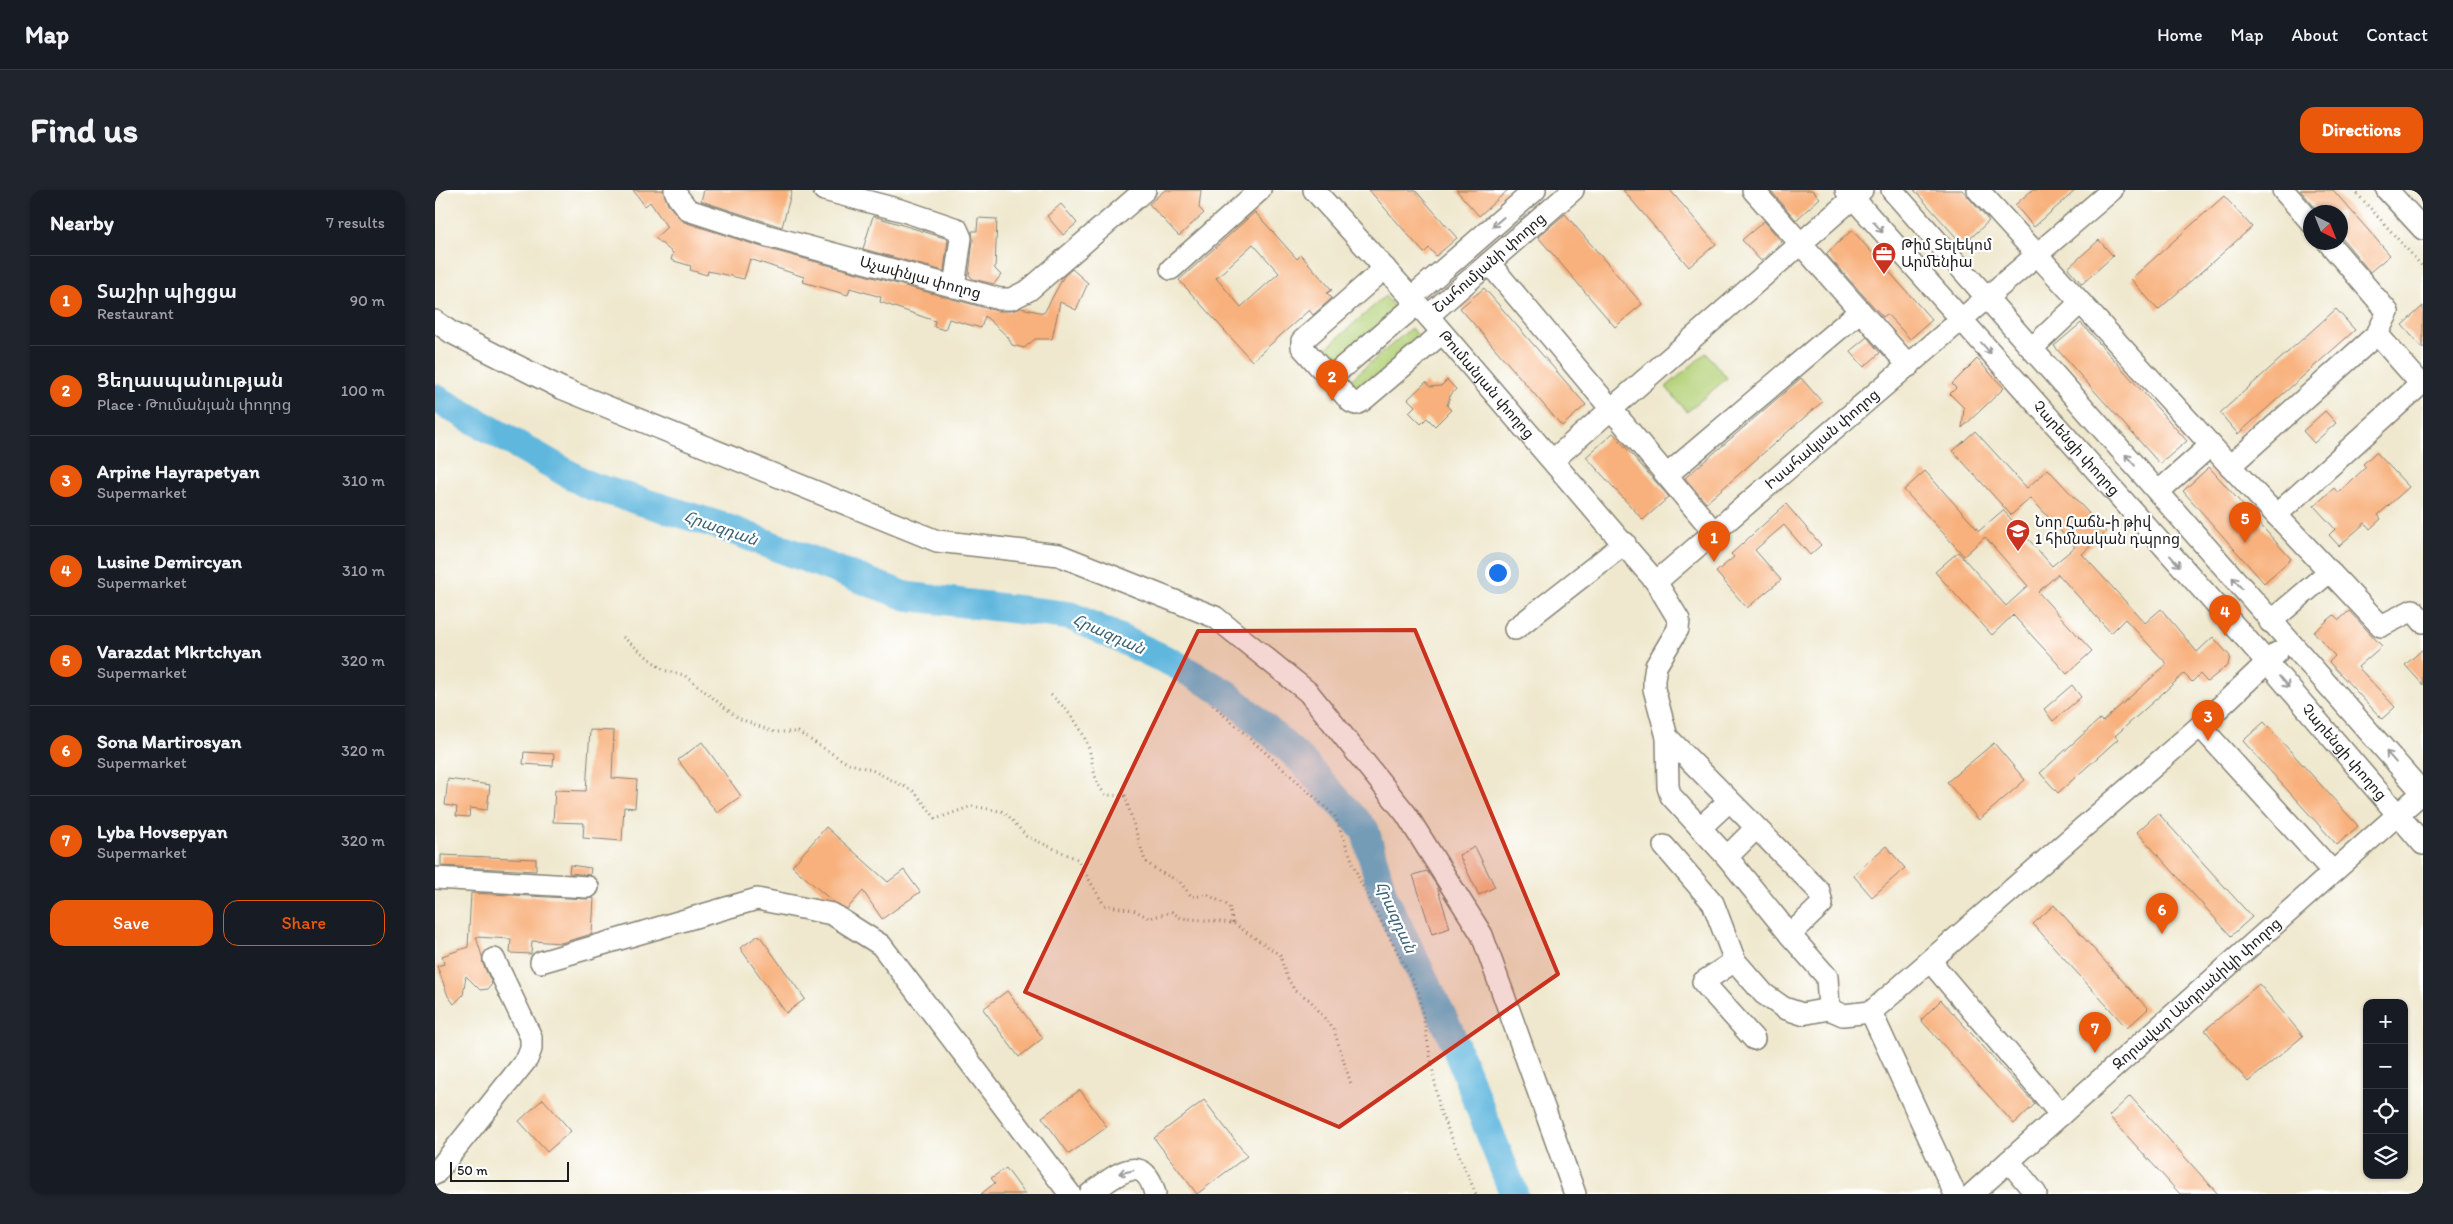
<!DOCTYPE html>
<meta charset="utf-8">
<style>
body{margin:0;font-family:Itim,"Noto Sans Armenian",sans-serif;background:#20242c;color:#f1f3f6}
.controls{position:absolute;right:15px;bottom:15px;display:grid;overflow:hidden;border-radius:10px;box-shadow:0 1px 4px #0004}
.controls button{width:45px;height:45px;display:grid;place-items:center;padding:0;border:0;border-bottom:1px solid #363941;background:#171b24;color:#f1f3f6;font:25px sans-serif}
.compass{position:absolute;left:1868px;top:15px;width:45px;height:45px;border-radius:50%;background:#171b24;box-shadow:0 1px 4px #0004;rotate:137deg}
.scale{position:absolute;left:15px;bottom:12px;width:119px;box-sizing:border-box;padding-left:5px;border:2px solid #1c1c1c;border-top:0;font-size:14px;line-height:18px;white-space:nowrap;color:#1c1c1c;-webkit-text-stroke:4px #fff;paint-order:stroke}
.you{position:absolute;left:1062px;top:382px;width:18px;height:18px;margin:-12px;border:4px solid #fff;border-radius:50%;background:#1a73e8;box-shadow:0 0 0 8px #1a73e833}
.badge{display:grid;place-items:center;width:32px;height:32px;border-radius:50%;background:#ea580c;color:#fff;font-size:16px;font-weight:700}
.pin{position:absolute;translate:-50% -41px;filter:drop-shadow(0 1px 2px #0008)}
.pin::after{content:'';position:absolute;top:26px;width:18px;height:15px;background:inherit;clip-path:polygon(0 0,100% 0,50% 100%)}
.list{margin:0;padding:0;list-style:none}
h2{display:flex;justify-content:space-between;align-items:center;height:65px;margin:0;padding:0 20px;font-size:21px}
h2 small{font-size:16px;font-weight:400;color:#9ea1a6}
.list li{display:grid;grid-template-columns:32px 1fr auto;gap:15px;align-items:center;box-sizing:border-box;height:90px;padding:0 20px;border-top:1px solid #363941}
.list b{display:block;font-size:19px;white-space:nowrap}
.list p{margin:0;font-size:16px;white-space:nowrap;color:#9ea1a6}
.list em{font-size:16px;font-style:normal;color:#9ea1a6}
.actions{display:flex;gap:10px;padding:15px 20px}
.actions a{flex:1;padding:11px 0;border:1px solid #ea580c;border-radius:15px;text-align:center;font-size:18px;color:#ea580c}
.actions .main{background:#ea580c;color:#fff}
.icon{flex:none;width:28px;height:28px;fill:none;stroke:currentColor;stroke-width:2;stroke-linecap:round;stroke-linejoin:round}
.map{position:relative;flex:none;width:1988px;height:1004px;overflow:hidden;border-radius:15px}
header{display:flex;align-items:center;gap:30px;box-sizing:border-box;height:70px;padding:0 25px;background:#171b24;border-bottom:1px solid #363941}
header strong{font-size:24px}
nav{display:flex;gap:28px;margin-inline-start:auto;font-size:18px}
.intro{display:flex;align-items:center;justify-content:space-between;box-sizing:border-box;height:120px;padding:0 30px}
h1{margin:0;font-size:35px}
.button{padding:12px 22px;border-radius:15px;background:#ea580c;color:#fff;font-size:18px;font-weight:700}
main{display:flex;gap:30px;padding:0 30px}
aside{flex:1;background:#171b24;border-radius:15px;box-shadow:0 1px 4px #0004}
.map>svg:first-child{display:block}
.green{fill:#b4d178;stroke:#68764a}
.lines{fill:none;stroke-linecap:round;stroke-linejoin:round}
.river{stroke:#61b7de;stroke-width:29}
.building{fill:#f8b07c;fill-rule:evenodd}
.minor-casing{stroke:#868275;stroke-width:24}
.path{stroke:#868275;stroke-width:3;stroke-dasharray:1 4;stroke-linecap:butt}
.minor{stroke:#fff;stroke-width:21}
.oneway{stroke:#999}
.marked{fill:#c8321e;fill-opacity:0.2;stroke:#c8321e;stroke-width:4;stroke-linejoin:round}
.labels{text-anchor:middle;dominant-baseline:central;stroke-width:4.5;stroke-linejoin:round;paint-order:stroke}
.poi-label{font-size:15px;fill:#1c1c1c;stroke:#fff;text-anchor:start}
.street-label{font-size:15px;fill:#1c1c1c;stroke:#fff}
.water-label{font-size:16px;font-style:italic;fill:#3b6273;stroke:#fff}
</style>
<header>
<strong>Map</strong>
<nav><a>Home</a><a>Map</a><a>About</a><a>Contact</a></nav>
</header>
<div class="intro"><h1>Find us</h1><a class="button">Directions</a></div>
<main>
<aside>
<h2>Nearby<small>7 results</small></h2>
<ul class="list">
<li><span class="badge">1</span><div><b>Տաշիր պիցցա</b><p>Restaurant</p></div><em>90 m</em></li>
<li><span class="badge">2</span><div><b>Ցեղասպանության</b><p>Place · Թումանյան փողոց</p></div><em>100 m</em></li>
<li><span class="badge">3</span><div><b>Arpine Hayrapetyan</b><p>Supermarket</p></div><em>310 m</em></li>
<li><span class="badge">4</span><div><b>Lusine Demircyan</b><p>Supermarket</p></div><em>310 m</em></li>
<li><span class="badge">5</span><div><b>Varazdat Mkrtchyan</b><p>Supermarket</p></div><em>320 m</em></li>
<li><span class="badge">6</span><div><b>Sona Martirosyan</b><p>Supermarket</p></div><em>320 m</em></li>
<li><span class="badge">7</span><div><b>Lyba Hovsepyan</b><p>Supermarket</p></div><em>320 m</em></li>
</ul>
<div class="actions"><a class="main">Save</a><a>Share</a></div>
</aside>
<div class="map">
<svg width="1988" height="1004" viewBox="0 0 1988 1004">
<rect width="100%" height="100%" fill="#fff"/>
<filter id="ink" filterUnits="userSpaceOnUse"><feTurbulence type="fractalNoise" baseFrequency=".02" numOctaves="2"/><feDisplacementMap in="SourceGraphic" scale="10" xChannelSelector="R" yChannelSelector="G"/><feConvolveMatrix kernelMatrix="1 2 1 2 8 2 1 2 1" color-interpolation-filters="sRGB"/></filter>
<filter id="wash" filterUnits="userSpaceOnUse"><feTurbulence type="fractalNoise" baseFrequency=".0096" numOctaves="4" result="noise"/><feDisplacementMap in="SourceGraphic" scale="20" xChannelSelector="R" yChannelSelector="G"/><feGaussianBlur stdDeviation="1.12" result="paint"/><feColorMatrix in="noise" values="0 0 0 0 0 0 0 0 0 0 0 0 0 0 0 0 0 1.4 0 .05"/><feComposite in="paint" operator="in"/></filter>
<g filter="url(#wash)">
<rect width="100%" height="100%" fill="#efe8ce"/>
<path class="green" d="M950,106l13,15 -64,55 -12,-14z
M976,138l13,14 -64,55 -13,-14z
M1271,163l21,25 -40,34 -21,-25z"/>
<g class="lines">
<path class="river" d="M0,208l153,87 133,41 185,70 165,20 102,47 54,31 72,64 66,72 18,65 66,135 65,164"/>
</g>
<g id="blocks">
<path class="building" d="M198,0h30l5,15 16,17 81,26 232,63h14l10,-3 23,5 20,-37 8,-7 16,14 -12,27 -16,-8 -8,37h-17l-11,9 -12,-3 -4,-8 -23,-21 -4,12 -32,-9 -4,11 -11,-3 1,-6 -55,-19 1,-5 -31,-9 -2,7 -45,-13 1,-5 -54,-18 -6,20 -36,-8 -1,4 -17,-5 1,-4 -20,-6 2,-7 -18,-15 12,-11 -17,-25 -5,4z
M269,0h88l-10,37 -81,-26z
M730,0h36l-2,18 5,5 -25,23 -30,-32z
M934,0h46l42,48 -21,18 -7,-8 -5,5z
M1021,0h52l-29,26z
M1188,0h47l46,54 -27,23z
M1335,0h42l8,8 -24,22z
M1479,0h48l27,31 -26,24z
M1597,0h44l-42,37 -19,-22z
M1865,0h33l57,65 -20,17 -29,-35v-25h-22z
M1789,6l28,31 -94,83 -27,-31z
M626,14l16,19 -14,12 -16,-19z
M820,22l42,47 4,-4 31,35 -5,3 5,5 -19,17 -4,-5 -57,51 -73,-81zM818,54l26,29 -38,34 -25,-29z
M1130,24l77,90 -27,23 -77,-90z
M438,26l75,23 -4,32 -81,-22z
M543,28l19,1 -2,50 6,6 -7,9 -21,-5 -4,-4 4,-35 -1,-9h5z
M1329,31l18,21 -21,19 -19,-21z
M1417,40l80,90 -22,19 -23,-25 -4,3 -57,-63z
M1664,50l14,16 -31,28 -14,-16z
M1049,98l102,117 -24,21 -102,-118z
M1988,116v43l-21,-24z
M1901,119l19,21 -117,104 -18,-21z
M1646,133l106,118 -27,23 -106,-118z
M1432,147l13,16 -16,14 -14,-16z
M1542,169l27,29 -42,40 2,-20 -14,-14 6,-6 -4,-4z
M1366,188l21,24 -116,101 -21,-25z
M1012,190l9,9 -6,7 -3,10 4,4 -16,16 -8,-8 -6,6 -12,-12 6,-6 -7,-7 18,-17 4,5 11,-1z
M1890,221l11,12 -22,20 -11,-12z
M1540,241l52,57 21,-19 58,63 -24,22 63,69 16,-14 36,43 16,-15 17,19 -2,9 -21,17 -7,-8 -8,8 -8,-8 -69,62 3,3 -60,54 -18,-20 60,-54 2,3 65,-58 -42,-45 -14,14 -53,-59 -20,18 54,59 -25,23 -54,-59 -21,20 -57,-63 23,-20 48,54 22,-20 -43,-49 -21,19 -60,-66 21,-19 54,60 24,-21 49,56 23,-19 -44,-49 -20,17 -58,-64z
M1178,243l56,64 -26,23 -57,-63z
M1941,262l33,35 -31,28 3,4 -11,10 -5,-6 -26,23 -10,-11 6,-6 -21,-23 20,-18 4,5 28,-26 -3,-3z
M1774,277l82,92 -27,24 -81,-92z
M1351,314l35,41 -11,10 -26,-30 -29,25 26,30 -34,28 -31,-36 18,-15 -3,-3z
M1914,421l33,35 -24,21 37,40 -13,12 -53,-57 6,-6 -21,-24 20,-17 5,5z
M1988,459v36l-18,-20z
M1637,495l9,12 -28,24 -9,-12z
M1829,532l94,104 -21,19 -94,-104z
M155,540l24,1 -2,47 25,2 -2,28 -11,-1 -2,34 -39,-3 1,-15 -31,-1 2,-32 31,1z
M267,552l39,54 -24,17 -39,-53z
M1559,553l31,37 -46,40 -32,-38z
M89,562l30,2 -1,12 -30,-2z
M13,589l42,6 -3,25 -17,-2 -1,9 -13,-1 1,-9 -12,-2z
M1723,623l94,104 -21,19 -94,-104z
M391,637l62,55 16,-12 16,22 -38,27 -19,-28 -16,18 -15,-8 -40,-35z
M1451,656l19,22 -33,29 -19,-22z
M1040,657l20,40 -16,8 -20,-40z
M6,665l95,4v12l-95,-5z
M135,675l21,3 -1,7 -21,-2z
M992,681l10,15 13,42 -18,6 -19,-59z
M36,703l116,6 7,-1 -2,36 -31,9 -29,-2 -1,13 -21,-1 1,-14 -35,-2 6,19 1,8 9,20 -4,5 -8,1 -14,-14 -3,19 -9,9 -6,-8 -11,-30 7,-2 -2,-8 26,-9z
M1619,715l94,104 -21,19 -94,-104z
M324,745l46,64 -19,14 -46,-65z
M1824,794l44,52 -55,46 -43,-52z
M572,801l36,47 -24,19 -36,-48z
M1506,810l94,104 -21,20 -93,-104z
M645,900l27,37 -38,27 -27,-37z
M1695,906l88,98h-38l-71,-78z
M108,909l28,32 -24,21 -28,-31z
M769,910l43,56 -50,38 -43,-56z
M571,978l19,26h-44l14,-11 -4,-5z"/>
</g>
</g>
<g filter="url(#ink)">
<use href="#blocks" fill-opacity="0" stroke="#868275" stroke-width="1"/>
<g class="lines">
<defs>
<g id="minor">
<path id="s1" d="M240,0l3,7 10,13 80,26 232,63h11l18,-9 116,-100"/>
<path d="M389,0l80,21 53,18 4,9 -7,49"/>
<path id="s2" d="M879,0l114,126 228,266 23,38 -1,9 -22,37 -2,13v10l13,48 152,154 3,13 -32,31 37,42 2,32 14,6 28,-3"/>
<path d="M1318,0l156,176"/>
<path id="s3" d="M1411,0l421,472 156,182"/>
<path d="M1457,0l531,603"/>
<path d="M1543,0l252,276 151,160 32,-16 10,12"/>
<path d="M1848,0l28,32"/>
<path d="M1952,0l36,39"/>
<path d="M1054,73l225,269"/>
<path d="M950,78l-83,73v6l49,55 5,2 6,-3 80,-68"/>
<path d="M736,79l89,-79"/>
<path d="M976,108l124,-108"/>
<path id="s4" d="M993,126l145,-126"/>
<path d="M0,131l17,12 109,55 376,153 122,14 156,62 93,75 98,122 76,121 93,259"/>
<path d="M1597,158l48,-45"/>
<path d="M895,188l87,-74"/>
<path d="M1118,270l309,-270"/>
<path d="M1795,276l147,-132"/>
<path d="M1232,285l193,-164"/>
<path d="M1723,302l53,-47"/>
<path d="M1841,325l145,-131 -44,-50 11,-22 -60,-70"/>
<path id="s5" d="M1221,392l456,-392"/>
<path d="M1835,432l60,-51"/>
<path d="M1080,439l110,-86"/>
<path d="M1765,536l133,146"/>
<path d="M1232,547l1,50 3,9 56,61 63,78"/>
<path d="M1265,638l29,-27"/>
<path d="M1229,656l49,57 22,58 29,33 20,14 18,6 27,-5"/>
<path d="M1292,667l29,-29"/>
<path d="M0,688l153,9"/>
<path d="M1300,771l-32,21 51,57"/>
<path d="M1495,771l131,154"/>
<path d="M106,772l216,-63 75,15 49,31 189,249"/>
<path d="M1574,971l27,33"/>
<path d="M0,984l92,-115 4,-10v-12l-37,-78"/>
<path d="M655,1004c22,-16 54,-46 65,0"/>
<path d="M1520,1004l-84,-182 329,-286 77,-73"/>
<path id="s6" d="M1537,1004l450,-401"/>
</g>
</defs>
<use href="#minor" class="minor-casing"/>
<path class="path" d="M1919,0l69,77
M188,447l40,33 21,5 54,43 36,14h24l49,31 25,7 43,22 21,27 36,-13 33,6 21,24 51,23 27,46 29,5 16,8 23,-6 9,6 52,5 47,32 6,20 9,16 15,9 24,30 17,54
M616,505c16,14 31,32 38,54 5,17 4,33 17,46l19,1 20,65 13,10 21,10 13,16 16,-2 21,11 4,17
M778,515l122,111 25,65 59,112 21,118 36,83"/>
<use href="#minor" class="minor"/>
</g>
<defs><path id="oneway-shaft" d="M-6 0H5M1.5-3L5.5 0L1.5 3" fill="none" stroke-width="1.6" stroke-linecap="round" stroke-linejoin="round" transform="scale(1.25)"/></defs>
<g class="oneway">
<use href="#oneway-shaft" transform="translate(1063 32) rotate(139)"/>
<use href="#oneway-shaft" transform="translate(1443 37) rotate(49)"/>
<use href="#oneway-shaft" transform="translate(1551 158) rotate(48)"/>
<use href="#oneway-shaft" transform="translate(1695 270) rotate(-131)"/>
<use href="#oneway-shaft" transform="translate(1740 371) rotate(48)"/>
<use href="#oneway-shaft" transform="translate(1802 393) rotate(-131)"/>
<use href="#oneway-shaft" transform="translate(1849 492) rotate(49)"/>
<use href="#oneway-shaft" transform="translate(1956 567) rotate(-131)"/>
<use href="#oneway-shaft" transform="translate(691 982) rotate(169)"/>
</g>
</g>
<path class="marked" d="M980,440l143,344 -219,153 -314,-135 173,-361z"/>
<defs>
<symbol id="office-pin" viewBox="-11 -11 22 30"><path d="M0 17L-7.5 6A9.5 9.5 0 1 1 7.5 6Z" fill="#c8321e" stroke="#fff"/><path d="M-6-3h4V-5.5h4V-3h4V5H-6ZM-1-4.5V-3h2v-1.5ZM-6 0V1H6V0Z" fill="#fff"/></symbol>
<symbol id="school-pin" viewBox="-11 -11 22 30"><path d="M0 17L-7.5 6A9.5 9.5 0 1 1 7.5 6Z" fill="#c8321e" stroke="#fff"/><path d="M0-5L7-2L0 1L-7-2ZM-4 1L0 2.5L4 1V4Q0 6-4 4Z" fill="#fff"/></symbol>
</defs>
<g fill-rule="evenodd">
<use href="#office-pin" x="1435" y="50" width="28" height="38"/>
<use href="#school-pin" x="1569" y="327" width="28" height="38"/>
</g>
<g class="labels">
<g class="poi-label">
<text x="1466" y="55">Թիմ Տելեկոմ<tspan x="1466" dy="17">Արմենիա</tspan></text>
<text x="1600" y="332">Նոր Հաճն-ի թիվ<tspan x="1600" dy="17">1 հիմնական դպրոց</tspan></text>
</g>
<g class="street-label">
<text stroke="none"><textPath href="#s4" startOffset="81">Շահումյանի փողոց</textPath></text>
<text stroke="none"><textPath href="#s1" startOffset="266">Աչափնյա փողոց</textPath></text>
<text stroke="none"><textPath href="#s2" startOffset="260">Թումանյան փողոց</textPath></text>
<text stroke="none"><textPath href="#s5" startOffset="219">Իսահակյան փողոց</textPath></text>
<text stroke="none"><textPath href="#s3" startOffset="346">Չարենցի փողոց</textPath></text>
<text stroke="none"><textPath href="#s3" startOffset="751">Չարենցի փողոց</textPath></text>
<text stroke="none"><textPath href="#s6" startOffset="301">Զորավար Անդրանիկի փողոց</textPath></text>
</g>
<g class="water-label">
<text transform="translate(286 338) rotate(19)">Հրազդան</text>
<text transform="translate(674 444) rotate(24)">Հրազդան</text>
<text transform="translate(961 727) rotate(66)">Հրազդան</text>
</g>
</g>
</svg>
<div class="controls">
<button>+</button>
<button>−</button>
<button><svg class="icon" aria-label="locate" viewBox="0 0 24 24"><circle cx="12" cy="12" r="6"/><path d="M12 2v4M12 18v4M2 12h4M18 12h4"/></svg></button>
<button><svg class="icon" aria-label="layers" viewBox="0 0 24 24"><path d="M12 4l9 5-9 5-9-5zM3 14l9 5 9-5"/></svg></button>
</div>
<svg class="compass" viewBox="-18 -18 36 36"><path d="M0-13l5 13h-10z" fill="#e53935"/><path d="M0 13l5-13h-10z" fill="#9ea1a6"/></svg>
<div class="scale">50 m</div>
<div class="you"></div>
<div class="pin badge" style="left:1279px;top:372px">1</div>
<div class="pin badge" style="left:897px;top:211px">2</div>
<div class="pin badge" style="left:1773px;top:551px">3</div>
<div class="pin badge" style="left:1790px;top:446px">4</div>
<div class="pin badge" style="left:1810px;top:353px">5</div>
<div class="pin badge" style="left:1727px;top:744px">6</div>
<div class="pin badge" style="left:1660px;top:863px">7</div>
</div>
</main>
